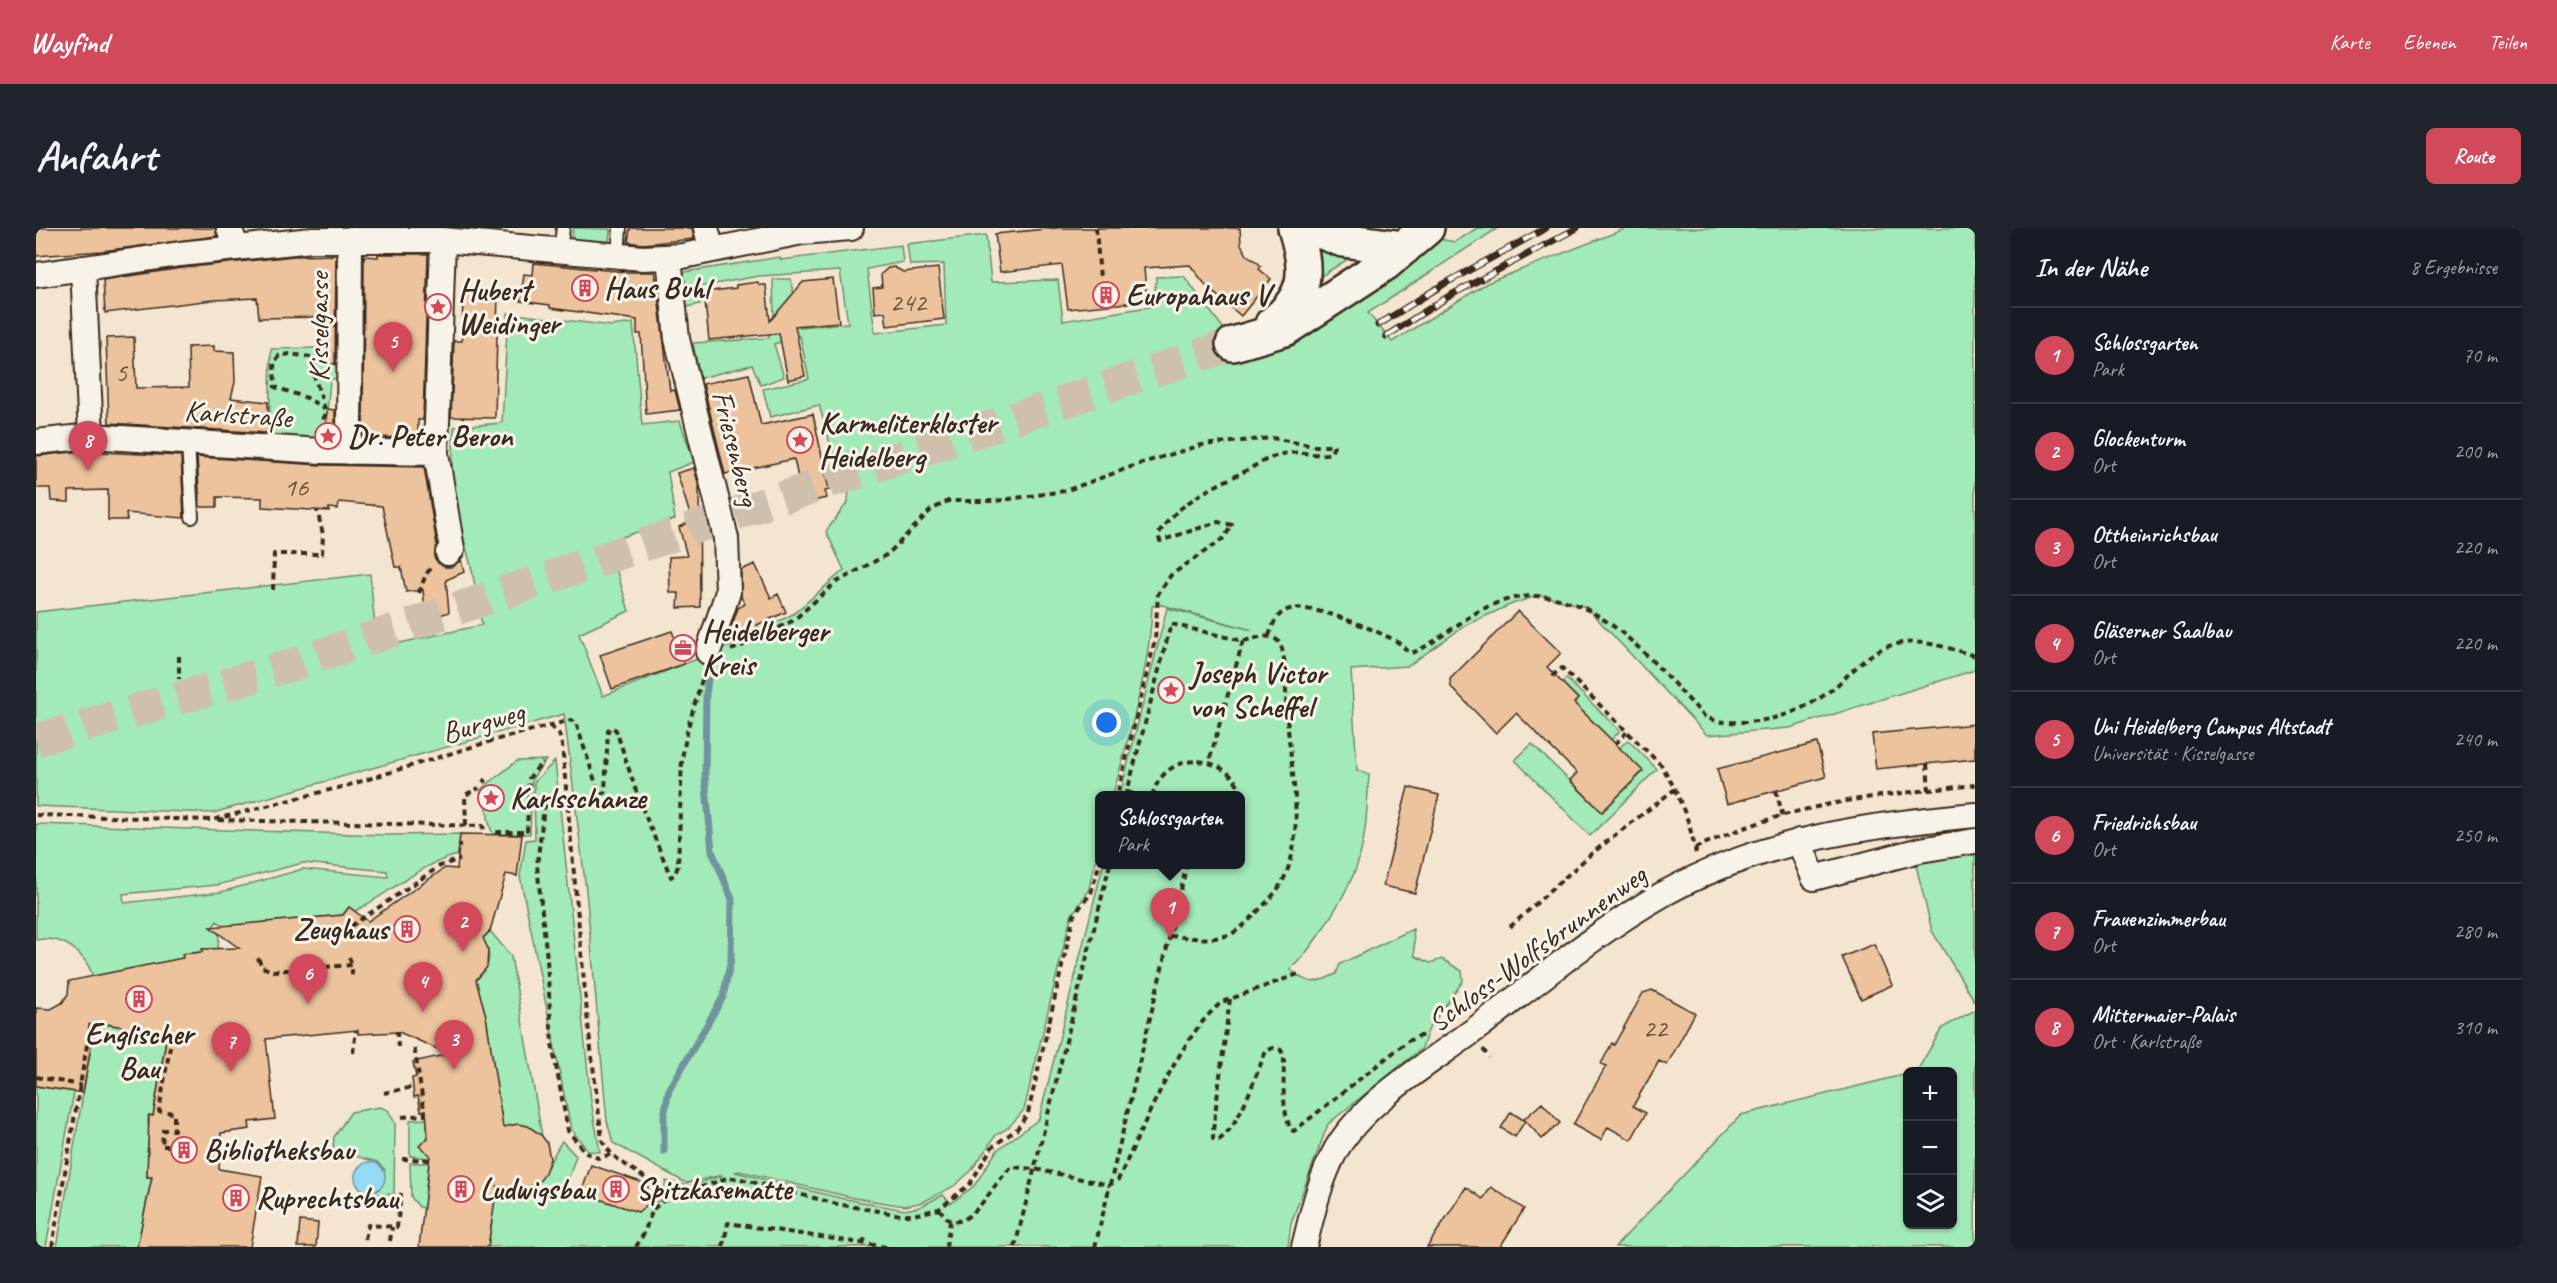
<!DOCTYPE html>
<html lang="de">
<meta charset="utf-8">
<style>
body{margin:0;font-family:Caveat,sans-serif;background:#20242c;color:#f1f3f6}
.controls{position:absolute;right:18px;bottom:18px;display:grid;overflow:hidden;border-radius:9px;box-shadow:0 2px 4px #0004}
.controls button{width:54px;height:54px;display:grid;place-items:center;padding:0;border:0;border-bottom:2px solid #363941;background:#171b24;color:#f1f3f6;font:30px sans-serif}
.you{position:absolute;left:1071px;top:495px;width:21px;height:21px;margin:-15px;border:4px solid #fff;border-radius:50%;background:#1a73e8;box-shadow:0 0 0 9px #1a73e833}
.badge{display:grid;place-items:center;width:39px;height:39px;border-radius:50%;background:#d1495b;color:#fff;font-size:20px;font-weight:700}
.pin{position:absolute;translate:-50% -50px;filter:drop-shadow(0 2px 3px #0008)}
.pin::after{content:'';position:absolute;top:32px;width:21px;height:18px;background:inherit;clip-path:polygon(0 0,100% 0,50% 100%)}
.popup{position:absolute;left:1059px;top:563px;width:150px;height:78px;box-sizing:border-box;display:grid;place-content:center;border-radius:9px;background:#171b24;filter:drop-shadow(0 2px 4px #0005);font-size:20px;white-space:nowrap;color:#9ea1a6}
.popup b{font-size:22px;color:#f1f3f6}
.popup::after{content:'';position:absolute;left:50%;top:100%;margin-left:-12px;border:12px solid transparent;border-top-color:#171b24}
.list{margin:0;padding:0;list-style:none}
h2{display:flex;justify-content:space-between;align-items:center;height:78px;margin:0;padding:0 24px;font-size:26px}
h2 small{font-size:20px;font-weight:400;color:#9ea1a6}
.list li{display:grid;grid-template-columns:39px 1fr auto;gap:18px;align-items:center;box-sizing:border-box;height:96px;padding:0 24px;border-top:2px solid #363941}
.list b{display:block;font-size:22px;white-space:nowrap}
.list p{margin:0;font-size:20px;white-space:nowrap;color:#9ea1a6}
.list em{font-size:20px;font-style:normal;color:#9ea1a6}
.icon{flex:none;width:33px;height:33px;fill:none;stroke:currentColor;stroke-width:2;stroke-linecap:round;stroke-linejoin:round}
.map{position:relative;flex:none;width:1939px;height:1019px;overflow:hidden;border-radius:9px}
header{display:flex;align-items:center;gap:36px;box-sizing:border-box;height:84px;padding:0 30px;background:#d1495b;color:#fff}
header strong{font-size:28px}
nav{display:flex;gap:33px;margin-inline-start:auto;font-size:21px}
.intro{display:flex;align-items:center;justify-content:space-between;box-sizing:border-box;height:144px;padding:0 36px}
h1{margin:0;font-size:42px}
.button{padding:15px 27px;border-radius:9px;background:#d1495b;color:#fff;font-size:21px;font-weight:700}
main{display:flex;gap:36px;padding:0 36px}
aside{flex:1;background:#171b24;border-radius:9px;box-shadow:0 2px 4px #0004}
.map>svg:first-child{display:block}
.green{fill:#a2eab8;stroke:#6e8a6b;stroke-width:1.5;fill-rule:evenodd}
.water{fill:#93dbf4;stroke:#70949e;stroke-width:1.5}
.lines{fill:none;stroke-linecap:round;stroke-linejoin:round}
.stream{stroke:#70949e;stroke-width:7}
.building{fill:#ecc39c;stroke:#3b2a1e;stroke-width:1.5}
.secondary-tunnel{stroke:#cfc0ad;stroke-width:33;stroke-dasharray:33 16;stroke-linecap:butt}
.lane-casing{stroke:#3b2a1e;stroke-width:16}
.street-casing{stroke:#3b2a1e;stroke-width:28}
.secondary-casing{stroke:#3b2a1e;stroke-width:38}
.path{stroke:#3b2a1e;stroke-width:4;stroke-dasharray:6 4.5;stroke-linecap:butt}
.lane{stroke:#f7f3e8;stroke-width:12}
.street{stroke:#f7f3e8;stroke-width:24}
.secondary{stroke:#f7f3e8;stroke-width:33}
.rail-casing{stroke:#3b2a1e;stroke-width:7}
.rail{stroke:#f7f3e8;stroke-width:4.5;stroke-dasharray:14;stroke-linecap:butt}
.labels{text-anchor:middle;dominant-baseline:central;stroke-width:6;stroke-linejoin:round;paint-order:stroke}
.number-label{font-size:27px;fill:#67503e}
.poi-label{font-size:30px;font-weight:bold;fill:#3b2a1e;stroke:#f7f3e8;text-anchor:start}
.street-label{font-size:30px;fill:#3b2a1e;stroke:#f7f3e8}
</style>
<header>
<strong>Wayfind</strong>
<nav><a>Karte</a><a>Ebenen</a><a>Teilen</a></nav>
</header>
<div class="intro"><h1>Anfahrt</h1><a class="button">Route</a></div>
<main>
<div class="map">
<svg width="1939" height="1019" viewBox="0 0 1939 1019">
<rect width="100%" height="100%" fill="#f4e5d1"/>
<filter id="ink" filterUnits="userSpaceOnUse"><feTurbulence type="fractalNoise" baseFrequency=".0167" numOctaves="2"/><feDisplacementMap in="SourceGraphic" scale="12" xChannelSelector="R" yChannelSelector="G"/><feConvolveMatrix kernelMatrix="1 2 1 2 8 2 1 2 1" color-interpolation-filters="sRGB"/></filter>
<g filter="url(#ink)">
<path class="green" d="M537,0l37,1 -1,14 -37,-3z
M1441,0h21l-130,85 24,29 95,-59 140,-55h348v442l-185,58 -83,7 -121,-128 -46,-12 -28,9 -46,21 -58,41 -57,4 6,100 12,5c-2,28 -2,57 -10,84 -8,29 -46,91 -69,110 19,17 24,15 46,5l4,-10 73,-35 2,27 15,7 12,-4 20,12 1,10 -34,47 -7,20 -94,76 -37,99 -3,24h-800l9,-64c41,24 48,-17 65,-42l14,15 -12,36 16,6 1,-5 57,19 13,-10 9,-1 6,-20 24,5 33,-11 -37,8 -73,-40 -6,-22 -21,-231 -22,-176 -351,99 -177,-7v-194l334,-38 7,74 105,-23 -10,-55 -21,-80 3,-63 48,-4 6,-110 104,13 21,-3 9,102 38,-4 14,41 -26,10 7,47 -67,23 21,69 -50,23 24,62 127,-50 63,-32 51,-44 -18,-39 22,-29 3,-50 -18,2 -14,-49 -49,12 -7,-28 46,-10 -9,-43 -26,8 10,33 -23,8 -9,-20 -52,13 -7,-35 76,-5 -2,-16 7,-3 -1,-40h18l9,48 48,-4 -8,-52 -81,5 -61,11 2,17 -20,5 -2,-36 102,-16 1,3 120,-15 2,17 -36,7 8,64 71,-8 -2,-61 -34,1 -3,-21 79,-9 5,47 67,-2 5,41 91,-15 2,-29 28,-1 45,60 205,-98 21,4zM1126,377l90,25 -85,-22 -47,187 120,1v68l-137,1 -64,254 -42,31 -23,36 -23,17 -8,-8 -24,12 -14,3 -65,-12 -105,-26 4,-1 115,27 51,8 18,-4 31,-16 17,-15 25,-36 12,-7 16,-18 47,-194 17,-24 11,-45 1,-51 13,-1c16,-61 37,-125 39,-189z
M1283,24h33l1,4 -37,23 1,-26z
M282,120l7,16h20v11l-15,5 -5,56 -8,-1 -1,6 -47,-2 2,-90z
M1530,450l54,53 -9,9 -37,-37 4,-5 -16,-15z
M1592,512l29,29 -67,67 -75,-76 17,-16 70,68 41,-40 -24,-24z
M510,532l-14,19 -2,55h-37c-8,-15 -3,-30 -13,-44l37,-29z
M519,533l36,340 9,51 -12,-1 -17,-22 -51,-253 6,-36 9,-1 -1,-57z
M0,596l350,11 74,-1 -2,21c-37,8 -69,39 -103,56l-6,-4 -6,8 -119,11 -7,-5 -5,7 7,6 -1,16 -16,-1v3l-19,2v4l-90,18c-9,-24 -30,-41 -57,-36zM267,635l84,8 1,6 -85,-8 -82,23 -97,11 -1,-9 94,-9z
M1939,623v151l-43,-71 -17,-70z
M454,703l21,25 31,180c-12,-12 -23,-12 -39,-9l-17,-109 -10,-38c14,-12 17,-26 6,-41z
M1939,782v237h-360l126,-132 166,-41 1,150h44v-152l-35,-1 25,-43z
M59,795l72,11 -14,82h-5v9l5,1v18l-5,-1 -1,8h6l-1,16h-5v10h5l-15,70h-80z
M0,858l38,6 -28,155h-10z
M344,879l8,3 7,13 -1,71 -30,1v-4h13l8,-21 -8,-8 -44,-12 1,-13 17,-25z
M391,891l1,19 -6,4v6l8,4 -1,6 -19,-2v-36z
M374,935h19l-5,45 -5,-1 -8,-10z"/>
<path class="water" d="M319 949a15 15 0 1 1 30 0a15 15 0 1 1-30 0Z"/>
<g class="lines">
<path class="stream" d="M628,923v-35l5,-26 54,-93 8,-38 1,-60 -20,-48 -7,-75 1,-82 3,-22"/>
</g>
<path class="building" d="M0,0h179l2,8 -115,15 -66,5z
M594,0h62l2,11 -51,5 -15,-2z
M1020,0h184l1,16 6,11 10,7 4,4 -2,3 12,10 -30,37 -33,-28 -18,-23 -46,3 3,33 -79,8 -6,-44 -62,7 -5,-38z
M342,26h50l-5,166h-5v18l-55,-1 1,-181 14,1z
M300,27l-1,109h-10l-1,-47 -65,1 -2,-20 -44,2 -108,13 -2,-33 79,-12 112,-12z
M498,35l92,9h29l15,119 5,-1 5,20 -34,4 -5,-80h-4v-14l-87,-12v-3l-30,-4 4,-27 9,1z
M858,39l9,5 35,-4 6,51 -57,7 -2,-14 -10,1 -2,-25 9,-1 -1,-13 7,-6z
M797,51l6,43 -44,4 10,50 -17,4 -9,-47 -70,7 -5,-48 32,-4v-3l22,-3 1,3h7l4,36 33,-39z
M427,63l35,1 -3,126 -44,-1 3,-76h8z
M98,109l2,51 53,-1 -1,-40 26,-1v5l20,1 1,30 -4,16 37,4v31l-159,-10 -3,-85z
M713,146l12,51 52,-11 16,76 -4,1 2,7 -19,4 -1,-7 -5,1 -8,-37 -69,15 -22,-90z
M291,181l8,1v27h-9z
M45,223l100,5 3,62 -58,-5 1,7h-19v-30l-39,1v11l-18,-1 -1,-13h-14v-32z
M161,229l124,8 103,2 13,78 -3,12 4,6 7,4h7l9,-7 3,12 -18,8 3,32 -23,8 -3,-30 -17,2 -5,-25h-6l-13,-61 -43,-4 -1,7 -9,-1v3l-67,-4v-9l-45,-1v10h-17z
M658,240l5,18 1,121 -22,1 1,-15h-9l-1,-36 18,-1 -8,-29 13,-6 -15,-48z
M719,336l16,34 7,-4 8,18 -29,13 2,5 -19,10 -8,-15 6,-17 7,-4 -4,-7v-27z
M1482,383l43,42 -14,14 31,32 -4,4 69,68 -41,41 -32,-32 7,-7 -61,-60 -20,20 -45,-46 -1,-8z
M636,403l12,33 -72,25 -12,-34z
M1939,496v35l-99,10 -4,-35z
M1781,515l9,34 -99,27 -10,-35z
M1372,559l31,8 -24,98 -32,-7z
M424,606l62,1 -5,41 -11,-2 -16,57 -7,7 5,11 -1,18 -11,13 10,36 17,111 15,-3 10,2 14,10 5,7 3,16 -6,16 -5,7 -15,7 -27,-3 -9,61h-69l11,-92 -11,-9 9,-8 -2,-28 -5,1 -3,-15 -4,1 -2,-19 4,-1 -3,-15 36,-8 -50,-22 -41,2v-4l-92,9 9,80 -26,3 1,7 -29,4 -1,15 -1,21 43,7 -12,71h-113l15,-70h-5l2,-62 4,1 14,-82 -72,-12 -12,71 -47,-7v-78l15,1 11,-6 6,-9 1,-13 114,-23 -1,-4 20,-2v-3l37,-1 -29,-21 133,-12 6,-8 19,14 77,-53 12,1z
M1838,716l18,41 -31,14 -19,-42z
M1616,762l43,23 -28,52 -8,-4 -26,45 13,7 -15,27 -23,-13 -7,13 -28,-15 33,-59 -5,-2 11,-21 2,2 29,-52z
M1506,875l18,20 -18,16 -18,-20z
M1475,884l14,9 -10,16 -14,-9z
M555,937l56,19 4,18 -13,10 -57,-19z
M1430,959l17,12 8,-12 33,22 -24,38h-73z
M264,993l18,2 -2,24h-18z"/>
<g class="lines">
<path class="secondary-tunnel" d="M0,512l256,-75 941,-321"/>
<defs>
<path id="lane" d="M524,21l3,-21
M582,28l2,-28
M152,213l4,76"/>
<path id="street" d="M193,0l8,20
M670,0l6,22
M407,12l-7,213 16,96 -4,4
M633,29l8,82 49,199 2,54 -20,60
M47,40l8,168
M0,47l144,-21 132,-14h131l200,18 40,-2 119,-24 49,-4
M0,214l55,-6 230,15 115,2
M313,224l1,-213
M1763,613l15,37 106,-28 55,-9
M1268,1019c8,-33 16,-69 33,-99 31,-51 97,-87 144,-123 60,-46 118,-95 184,-132 97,-53 201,-68 310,-78"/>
<path id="secondary" d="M1276,0l31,12 61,8
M1236,96c37,-29 36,-54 23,-96
M1197,116l52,-15 101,-66 41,-35"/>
</defs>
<use href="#lane" class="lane-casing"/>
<use href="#street" class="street-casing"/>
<use href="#secondary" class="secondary-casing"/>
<path class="path" d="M1060,0l4,50
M278,148l2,-13 -5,-6 -22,-3 -10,2 -5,6 1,25 32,11 18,11
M286,202l3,-21 -11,-33 14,-1
M237,362l1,-36h48l1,-20 -6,-24
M383,365l7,-19 6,-7
M1233,408c3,-10 7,-22 18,-26 21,-9 89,20 109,31 6,3 9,9 15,12 19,-5 52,-35 74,-45 95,-45 161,48 219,108 14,8 26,6 40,6 34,-1 66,-14 92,-36 16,-14 30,-31 50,-39 31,-11 59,0 89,9
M695,422l23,-9 40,-21 41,-37 53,-29 43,-44 17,-9h47l70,-10 77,-28 60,-18 70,-7 42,8h20l-3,7c-14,4 -27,-2 -41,0 -16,1 -30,10 -43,17 -33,17 -70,32 -89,65l2,6 58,-19 14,3 -8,13 -53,37 -13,19 -3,46 -38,156
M143,428v23
M1516,448l10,-8 100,98 13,23 13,32 8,30 -4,1
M514,498l9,8 3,11 26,279 14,116c14,29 47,29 61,61
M1579,516l12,-12
M1891,536l2,27
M447,551l3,4
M1740,562l7,27
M1091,564l13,4
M1090,568l45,-172 72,17 -34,121
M1116,568c18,-63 111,-33 88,30
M530,569l-22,10 -7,58 10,94 5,85 16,87 18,22 12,5 14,-4
M0,587l176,5 137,-35 142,-44 80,-21 5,3 23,70h5l1,-2 3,-61 3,-3 5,3 24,73 31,74 4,-3 3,-8 4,-108 6,-31 16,-54
M182,592l265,6 2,8
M430,597l-1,-30 14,-7
M462,606v-2h29l2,-54 13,-16
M422,617h4
M1659,620c40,-18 82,-33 126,-42 51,-11 102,-15 154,-21
M315,698l89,-60 20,-7
M1474,699l81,-73 84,-65
M1134,708c17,1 38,5 55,0 13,-3 23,-15 32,-24 11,-11 22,-22 28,-36 21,-45 5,-111 2,-159 -2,-16 1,-66 -9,-76 -9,-9 -24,-2 -35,0
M313,729l3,8
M222,730l4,9 11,4 79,-6v14
M1194,771l-17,131v9l6,1c22,-16 36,-64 47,-89l7,-3 8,2 3,7c0,24 -3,51 7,73l3,1 114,-90 11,-5h7
M361,803l1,16
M1447,821l6,9
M317,825l3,-23
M0,849l45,8
M348,865l29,-6
M366,889l23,-2 -11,-69
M133,918h-7l1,-16h11v-17l-15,-2 13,-76
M366,931l27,1
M257,973l106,4
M903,981l11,12c25,6 44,-41 62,-54l23,2 74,16 9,-5c24,-50 62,-145 104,-178l79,-29
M329,1011l3,-14 29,2 4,-34
M354,1013l2,-14
M827,1016l2,-6
M16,1019l39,-225
M600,1019l8,-14 9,-24 10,-8 61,-22 13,-1 100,26 64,11h12l26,-6 31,-25 22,-37 25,-18 11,-16 46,-198 17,-22 9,-31
M687,1019l5,-24 159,24
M910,1019l4,-26
M979,1019l95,-383
M1059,1019l92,-383"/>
<use href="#lane" class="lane"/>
<use href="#street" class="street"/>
<use href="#secondary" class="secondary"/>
<defs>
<path id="rail" d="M1342,97l66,-41 102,-56
M1350,108l65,-41 126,-67"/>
</defs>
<use href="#rail" class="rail-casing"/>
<use href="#rail" class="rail"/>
</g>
</g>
<defs>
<symbol id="building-ring" viewBox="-11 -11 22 22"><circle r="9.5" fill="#f7f3e8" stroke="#d1495b" stroke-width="1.5"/><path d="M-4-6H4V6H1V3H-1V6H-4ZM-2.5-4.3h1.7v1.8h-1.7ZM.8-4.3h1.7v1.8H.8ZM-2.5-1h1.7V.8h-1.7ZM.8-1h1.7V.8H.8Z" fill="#d1495b"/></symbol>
<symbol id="sight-ring" viewBox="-11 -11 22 22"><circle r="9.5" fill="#f7f3e8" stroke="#d1495b" stroke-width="1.5"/><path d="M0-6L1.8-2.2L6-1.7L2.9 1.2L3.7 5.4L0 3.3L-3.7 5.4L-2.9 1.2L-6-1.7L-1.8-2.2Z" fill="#d1495b"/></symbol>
<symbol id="office-ring" viewBox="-11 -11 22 22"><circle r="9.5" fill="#f7f3e8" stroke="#d1495b" stroke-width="1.5"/><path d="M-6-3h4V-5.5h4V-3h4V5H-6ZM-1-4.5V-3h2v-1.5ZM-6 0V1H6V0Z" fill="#d1495b"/></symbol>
</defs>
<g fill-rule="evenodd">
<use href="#building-ring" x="534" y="45" width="30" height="30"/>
<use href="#building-ring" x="1055" y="52" width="30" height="30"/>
<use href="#sight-ring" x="387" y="64" width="30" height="30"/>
<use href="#sight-ring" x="277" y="193" width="30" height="30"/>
<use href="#sight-ring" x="749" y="197" width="30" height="30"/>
<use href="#office-ring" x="632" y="405" width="30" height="30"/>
<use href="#sight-ring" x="1120" y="447" width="30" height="30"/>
<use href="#sight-ring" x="440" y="555" width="30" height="30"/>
<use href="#building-ring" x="356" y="686" width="30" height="30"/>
<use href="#building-ring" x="88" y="756" width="30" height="30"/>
<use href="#building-ring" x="133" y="907" width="30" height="30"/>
<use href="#building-ring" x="410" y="946" width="30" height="30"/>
<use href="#building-ring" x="565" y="946" width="30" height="30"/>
<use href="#building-ring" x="185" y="955" width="30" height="30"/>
</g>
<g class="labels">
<g class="number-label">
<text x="872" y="74">242</text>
<text x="85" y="144">5</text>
<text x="260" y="259">16</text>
<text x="1619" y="800">22</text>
</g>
<g class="poi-label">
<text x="568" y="60">Haus Buhl</text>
<text x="422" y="62">Hubert<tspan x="422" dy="34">Weidinger</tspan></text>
<text x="1090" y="67">Europahaus V</text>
<text x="783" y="195">Karmeliterkloster<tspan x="783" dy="34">Heidelberg</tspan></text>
<text x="312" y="208">Dr. Peter Beron</text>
<text x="666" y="403">Heidelberger<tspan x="666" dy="34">Kreis</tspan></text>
<text x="1154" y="445">Joseph Victor<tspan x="1154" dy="34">von Scheffel</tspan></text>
<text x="474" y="570">Karlsschanze</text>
<text x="352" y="701" text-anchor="end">Zeughaus</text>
<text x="103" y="806" text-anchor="middle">Englischer<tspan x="103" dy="34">Bau</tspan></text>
<text x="168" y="922">Bibliotheksbau</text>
<text x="444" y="961">Ludwigsbau</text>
<text x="600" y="961">Spitzkasematte</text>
<text x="220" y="970">Ruprechtsbau</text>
</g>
<g class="street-label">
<text transform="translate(282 99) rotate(-90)">Kisselgasse</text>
<text transform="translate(202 186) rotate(4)">Karlstraße</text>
<text transform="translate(700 220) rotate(76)">Friesenberg</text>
<text transform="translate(447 494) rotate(-16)">Burgweg</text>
<text transform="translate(1501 720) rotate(-36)">Schloss-Wolfsbrunnenweg</text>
</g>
</g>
</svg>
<div class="controls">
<button>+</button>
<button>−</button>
<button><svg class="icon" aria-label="layers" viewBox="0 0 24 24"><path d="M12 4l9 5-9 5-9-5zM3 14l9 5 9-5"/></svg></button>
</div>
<div class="you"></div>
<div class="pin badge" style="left:1134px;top:710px">1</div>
<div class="popup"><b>Schlossgarten</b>Park</div>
<div class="pin badge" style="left:427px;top:724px">2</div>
<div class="pin badge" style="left:418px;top:842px">3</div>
<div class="pin badge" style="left:387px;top:784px">4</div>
<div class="pin badge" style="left:357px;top:144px">5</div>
<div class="pin badge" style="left:272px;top:776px">6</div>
<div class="pin badge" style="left:195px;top:844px">7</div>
<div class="pin badge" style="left:52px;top:243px">8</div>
</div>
<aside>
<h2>In der Nähe<small>8 Ergebnisse</small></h2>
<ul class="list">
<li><span class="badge">1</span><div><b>Schlossgarten</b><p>Park</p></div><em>70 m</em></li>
<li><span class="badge">2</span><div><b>Glockenturm</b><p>Ort</p></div><em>200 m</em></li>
<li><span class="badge">3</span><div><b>Ottheinrichsbau</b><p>Ort</p></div><em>220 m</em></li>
<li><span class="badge">4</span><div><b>Gläserner Saalbau</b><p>Ort</p></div><em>220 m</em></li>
<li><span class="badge">5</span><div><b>Uni Heidelberg Campus Altstadt</b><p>Universität · Kisselgasse</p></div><em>240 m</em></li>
<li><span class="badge">6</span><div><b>Friedrichsbau</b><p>Ort</p></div><em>250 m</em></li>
<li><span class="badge">7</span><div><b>Frauenzimmerbau</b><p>Ort</p></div><em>280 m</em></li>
<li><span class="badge">8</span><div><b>Mittermaier-Palais</b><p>Ort · Karlstraße</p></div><em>310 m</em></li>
</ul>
</aside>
</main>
